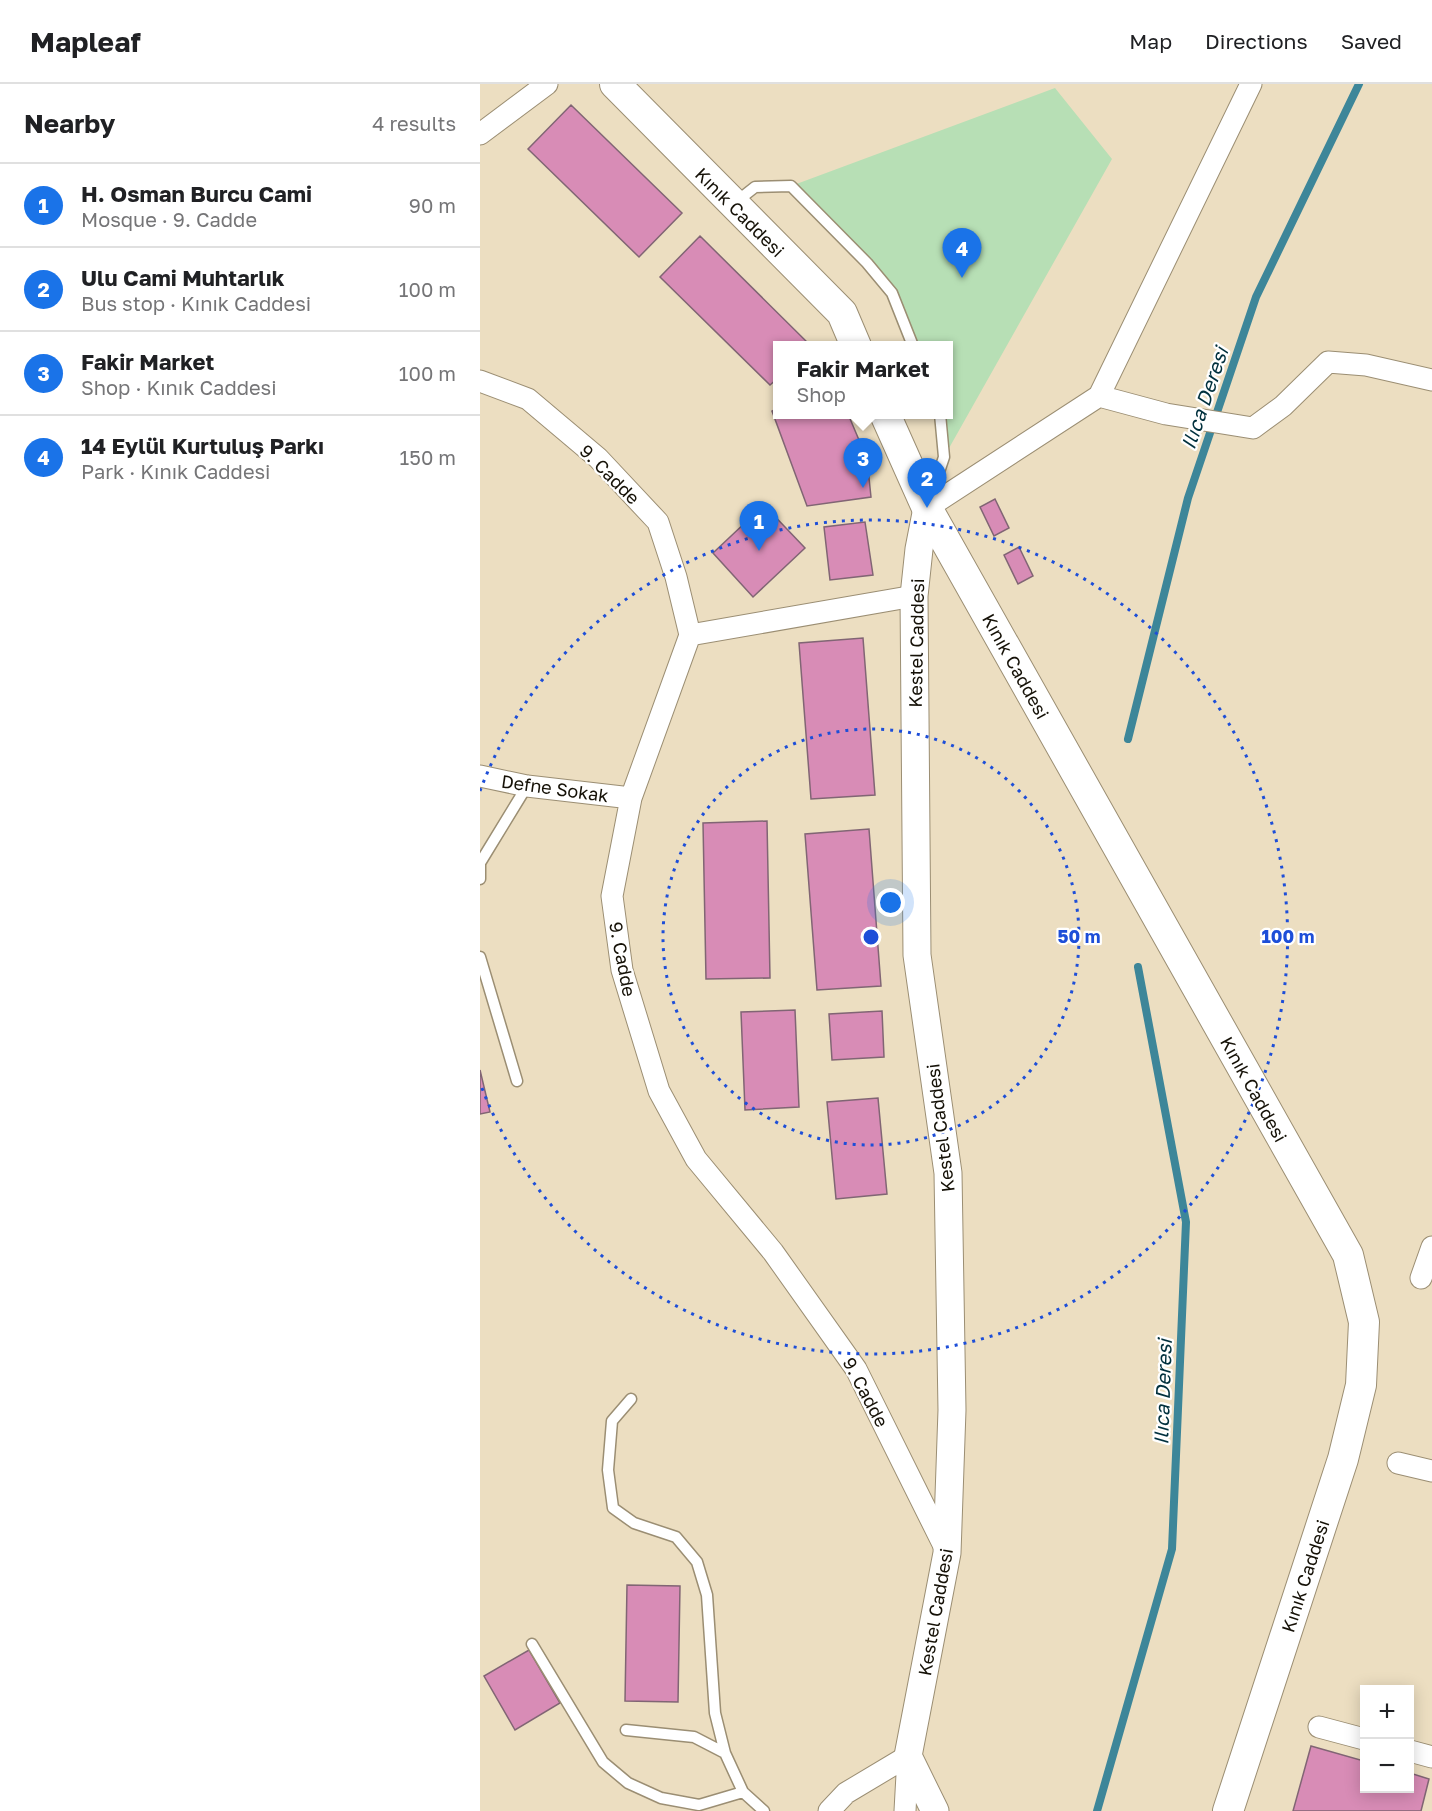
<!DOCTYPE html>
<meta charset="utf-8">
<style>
body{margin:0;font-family:"Golos Text",sans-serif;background:#f2f2f2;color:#202124}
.controls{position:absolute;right:18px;bottom:18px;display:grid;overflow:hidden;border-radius:0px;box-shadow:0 3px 15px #0003}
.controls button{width:54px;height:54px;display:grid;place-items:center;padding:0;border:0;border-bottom:2px solid #e0e0e0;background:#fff;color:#202124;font:30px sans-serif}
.you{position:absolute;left:411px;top:819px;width:21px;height:21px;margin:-15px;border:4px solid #fff;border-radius:50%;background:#1a73e8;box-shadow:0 0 0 9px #1a73e833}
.badge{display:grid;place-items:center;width:39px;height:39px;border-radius:50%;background:#1a73e8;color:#fff;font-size:20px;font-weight:700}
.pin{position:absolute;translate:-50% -50px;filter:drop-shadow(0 2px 3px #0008)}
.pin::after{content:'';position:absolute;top:32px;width:21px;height:18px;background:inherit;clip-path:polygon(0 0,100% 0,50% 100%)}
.popup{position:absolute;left:293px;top:257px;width:180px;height:78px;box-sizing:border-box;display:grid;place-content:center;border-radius:0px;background:#fff;filter:drop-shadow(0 2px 4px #0005);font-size:20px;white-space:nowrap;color:#757577}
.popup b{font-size:22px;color:#202124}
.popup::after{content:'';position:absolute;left:50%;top:100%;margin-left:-12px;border:12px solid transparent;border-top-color:#fff}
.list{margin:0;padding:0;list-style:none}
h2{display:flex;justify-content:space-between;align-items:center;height:78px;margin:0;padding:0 24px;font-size:26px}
h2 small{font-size:20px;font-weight:400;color:#757577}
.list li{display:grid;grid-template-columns:39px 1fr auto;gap:18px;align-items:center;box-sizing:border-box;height:84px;padding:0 24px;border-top:2px solid #e0e0e0}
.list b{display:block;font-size:22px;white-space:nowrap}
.list p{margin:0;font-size:20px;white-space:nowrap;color:#757577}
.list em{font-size:20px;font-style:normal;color:#757577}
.map{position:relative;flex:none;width:952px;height:1727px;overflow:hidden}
header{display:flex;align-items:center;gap:36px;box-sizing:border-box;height:84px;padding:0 30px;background:#fff;border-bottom:2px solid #e0e0e0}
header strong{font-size:28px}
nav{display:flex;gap:33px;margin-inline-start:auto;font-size:21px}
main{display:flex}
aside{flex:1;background:#fff}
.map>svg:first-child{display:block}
.green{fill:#b7dfb5}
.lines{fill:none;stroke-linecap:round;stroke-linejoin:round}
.stream{stroke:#3d8699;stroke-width:8}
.building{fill:#d88cb6;stroke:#816574;stroke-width:1.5}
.service-casing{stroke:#9b8e73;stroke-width:13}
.minor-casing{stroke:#9b8e73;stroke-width:23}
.tertiary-casing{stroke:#9b8e73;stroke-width:29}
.secondary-casing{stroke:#9b8e73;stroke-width:32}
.service{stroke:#fff;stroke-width:10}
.minor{stroke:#fff;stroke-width:21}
.tertiary{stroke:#fff;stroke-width:27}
.secondary{stroke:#fff;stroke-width:30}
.ring{fill:none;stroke:#1d4ed8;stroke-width:3;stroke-dasharray:3 6}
.labels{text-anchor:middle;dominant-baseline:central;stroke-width:4.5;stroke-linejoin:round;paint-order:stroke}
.street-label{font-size:18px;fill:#151107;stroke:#fff}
.water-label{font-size:20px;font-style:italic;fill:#00303d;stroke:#fff}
.centre{fill:#1d4ed8;stroke:#fff;stroke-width:3}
.ring-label{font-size:18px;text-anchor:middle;font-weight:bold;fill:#1d4ed8;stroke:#fff;stroke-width:4.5;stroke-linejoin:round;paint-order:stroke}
</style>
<header>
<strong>Mapleaf</strong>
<nav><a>Map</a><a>Directions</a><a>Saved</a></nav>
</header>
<main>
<aside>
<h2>Nearby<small>4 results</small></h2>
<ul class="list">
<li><span class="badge">1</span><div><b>H. Osman Burcu Cami</b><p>Mosque · 9. Cadde</p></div><em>90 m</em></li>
<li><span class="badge">2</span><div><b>Ulu Cami Muhtarlık</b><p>Bus stop · Kınık Caddesi</p></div><em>100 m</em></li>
<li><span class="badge">3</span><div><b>Fakir Market</b><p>Shop · Kınık Caddesi</p></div><em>100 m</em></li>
<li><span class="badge">4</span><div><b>14 Eylül Kurtuluş Parkı</b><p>Park · Kınık Caddesi</p></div><em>150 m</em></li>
</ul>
</aside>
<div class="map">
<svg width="952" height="1727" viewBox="0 0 952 1727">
<rect width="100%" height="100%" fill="#ecdec1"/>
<path class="green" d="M575,4l57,71 -168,298 -4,-42 9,-1v-68l-36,-1 -22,-52 -100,-107z"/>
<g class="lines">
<path class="stream" d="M648,655l60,-241 68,-201 103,-213
M617,1727l75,-262 14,-327 -48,-255"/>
</g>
<path class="building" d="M91,21l111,108 -43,44 -111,-108z
M220,152l110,109 -32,1v32l-8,7 -110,-108z
M298,324v6h70l19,45 4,38 -64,9 -35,-95z
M515,415l14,29 -15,8 -14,-29z
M284,421l41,43 -52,49 -40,-44z
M385,438l8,53 -43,5 -6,-53z
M539,463l14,29 -15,8 -14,-29z
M383,554l12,157 -64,4 -12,-156z
M287,737l3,157 -64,1 -3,-156z
M389,745l12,157 -64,4 -12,-156z
M315,926l4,97 -54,3 -4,-98z
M402,927l2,46 -52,3 -3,-46z
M0,986l10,42 -10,2z
M398,1014l9,96 -51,5 -9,-97z
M147,1501l53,1 -2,116 -53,-1z
M49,1566l31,53 -45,27 -31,-54z
M831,1662l53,15v27h46v-15l19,6 -8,32h-128z"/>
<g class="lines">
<defs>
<path id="service" d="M256,118l19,-15 36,-1 76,77 25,30 21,53
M450,415l14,-42 -4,-43
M0,795v-16l47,-77
M0,873l37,124
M151,1315l-19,22 -4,49 5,38 21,15 42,14 21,25 10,33 8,118 10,40 18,39 21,19
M52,1560l71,118 25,21 33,15 38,7 44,-13
M146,1646l68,7 31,16"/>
<path id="minor" d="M0,50l67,-50
M0,297l48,18 70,59 60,64 18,55 14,58 -59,163 -19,98 10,74 37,121 37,68 77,93 83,117 91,183
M619,312l67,18 87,14 30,-22 45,-44 38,3 66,15
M447,424l172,-112 152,-312
M210,551l224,-39
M0,692l47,10 104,12
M941,1194l11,-31
M918,1379l34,8
M839,1643l45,12
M930,1667l22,6
M349,1727l17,-18 62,-37
M425,1727l3,-55"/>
<path id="tertiary" d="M447,424l-8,41 -5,47 3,359 31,218 4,237 -5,143 -39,203 27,55"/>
<path id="secondary" d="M135,0l227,229 14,33
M405,330l42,94 421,747 16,67 -3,63 -18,74 -115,352"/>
</defs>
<use href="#service" class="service-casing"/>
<use href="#minor" class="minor-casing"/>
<use href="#tertiary" class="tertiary-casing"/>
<use href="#secondary" class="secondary-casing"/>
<use href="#service" class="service"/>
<use href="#minor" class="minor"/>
<use href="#tertiary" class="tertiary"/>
<use href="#secondary" class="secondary"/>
</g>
<g class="ring">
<circle cx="391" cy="853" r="208"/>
<path d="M0 707A417 417 0 1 1 0 999"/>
</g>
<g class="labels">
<g class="street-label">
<text transform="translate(260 128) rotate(45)">Kınık Caddesi</text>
<text transform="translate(130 390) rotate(45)">9. Cadde</text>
<text transform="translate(436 559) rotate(-89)">Kestel Caddesi</text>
<text transform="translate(536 582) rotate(61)">Kınık Caddesi</text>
<text transform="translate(75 704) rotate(8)">Defne Sokak</text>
<text transform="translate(143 875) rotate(79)">9. Cadde</text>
<text transform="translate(774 1005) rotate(61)">Kınık Caddesi</text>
<text transform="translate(460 1044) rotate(-97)">Kestel Caddesi</text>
<text transform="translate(386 1308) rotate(62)">9. Cadde</text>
<text transform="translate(825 1492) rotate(-72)">Kınık Caddesi</text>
<text transform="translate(455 1528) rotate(-80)">Kestel Caddesi</text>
</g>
<g class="water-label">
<text transform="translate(724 314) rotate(-71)">Ilıca Deresi</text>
<text transform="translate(682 1308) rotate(-88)">Ilıca Deresi</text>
</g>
</g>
<circle cx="391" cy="853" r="9" class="centre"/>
<g class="ring-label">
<text x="599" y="859">50 m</text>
<text x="808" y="859">100 m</text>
</g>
</svg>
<div class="controls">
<button>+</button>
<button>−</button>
</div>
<div class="you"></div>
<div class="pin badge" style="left:279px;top:467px">1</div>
<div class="pin badge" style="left:447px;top:424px">2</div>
<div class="pin badge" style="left:383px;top:404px">3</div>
<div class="popup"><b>Fakir Market</b>Shop</div>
<div class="pin badge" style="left:482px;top:194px">4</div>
</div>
</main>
